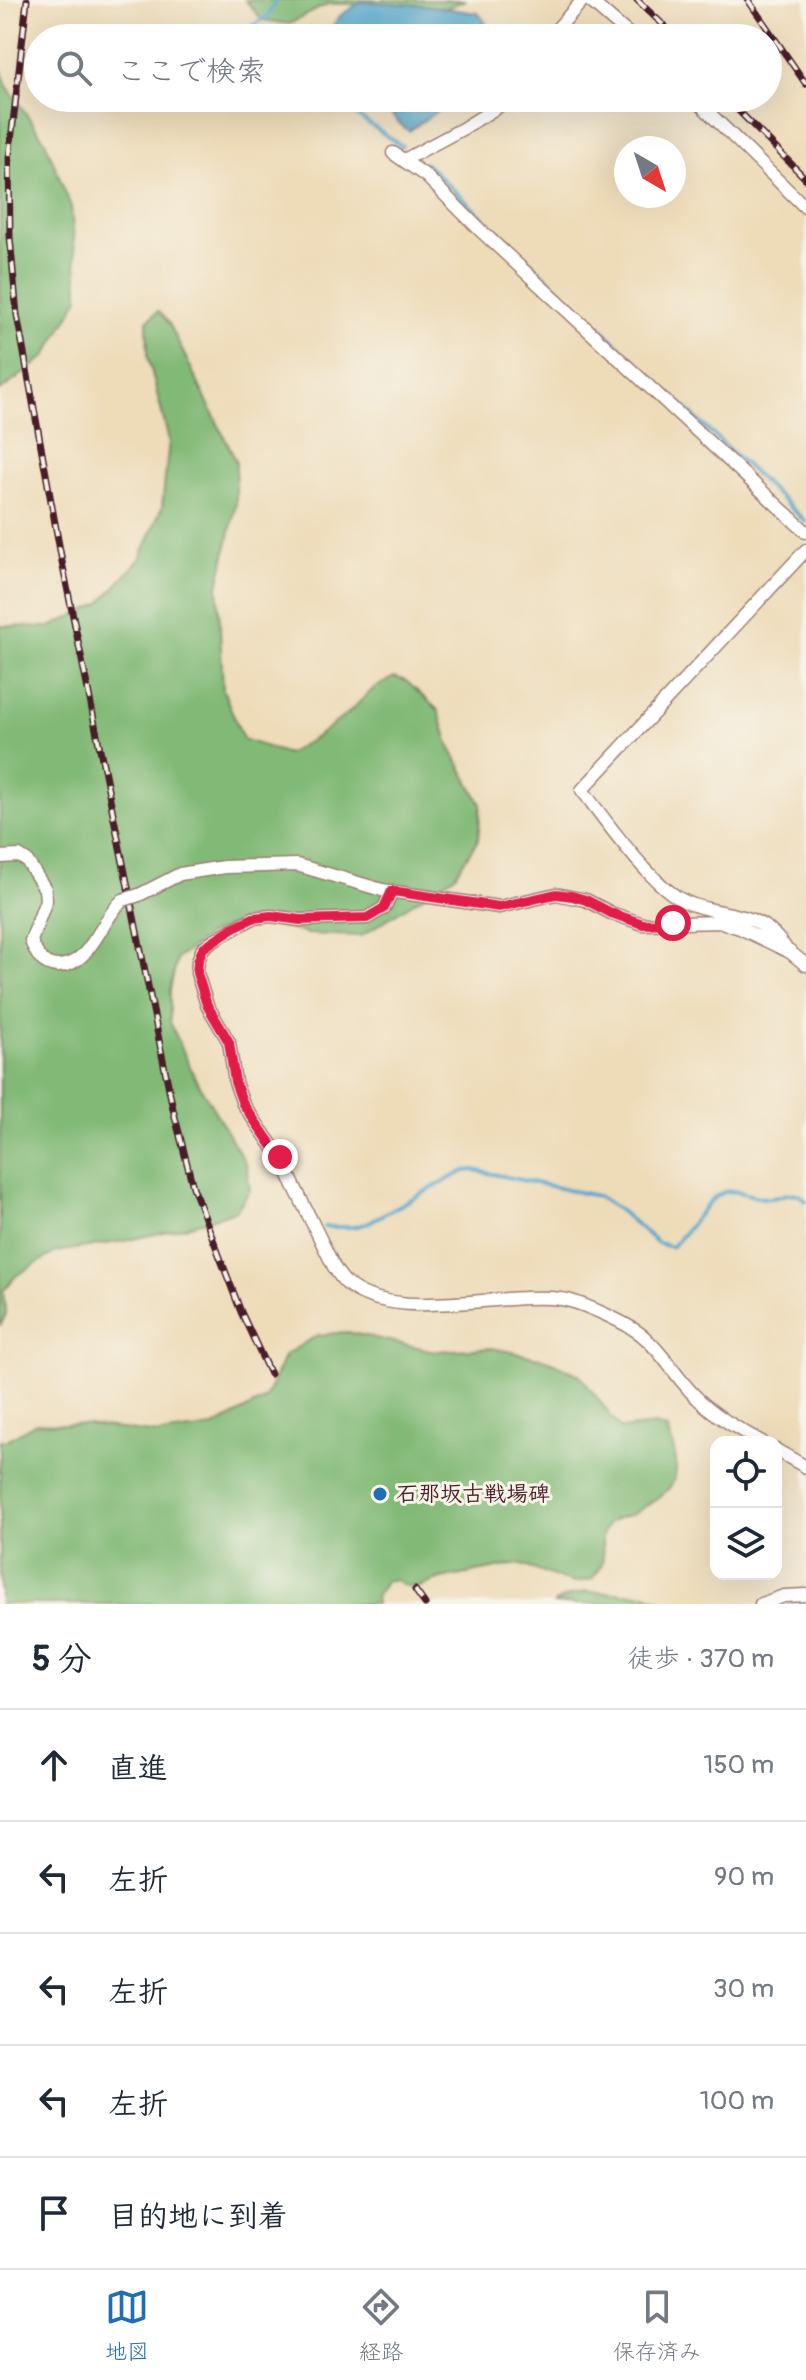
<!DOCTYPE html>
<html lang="ja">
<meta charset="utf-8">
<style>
body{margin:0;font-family:Pangolin,"Klee One",sans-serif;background:#f6f6f7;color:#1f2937}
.controls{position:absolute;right:24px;bottom:24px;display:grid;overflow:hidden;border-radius:16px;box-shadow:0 8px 32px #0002}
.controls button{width:72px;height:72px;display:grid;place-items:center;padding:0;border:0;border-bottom:2px solid #e0e1e3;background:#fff;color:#1f2937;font:40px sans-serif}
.compass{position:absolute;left:614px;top:136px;width:72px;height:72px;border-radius:50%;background:#fff;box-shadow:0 8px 32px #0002;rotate:141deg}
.stop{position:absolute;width:24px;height:24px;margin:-18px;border:6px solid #e11d48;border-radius:50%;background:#fff}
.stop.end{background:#e11d48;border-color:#fff;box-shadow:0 2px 8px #0008}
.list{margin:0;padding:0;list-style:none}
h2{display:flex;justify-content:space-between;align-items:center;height:104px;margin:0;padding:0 32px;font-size:34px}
h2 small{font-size:26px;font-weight:400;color:#747a83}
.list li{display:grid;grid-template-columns:52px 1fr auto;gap:24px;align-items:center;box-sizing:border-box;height:112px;padding:0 32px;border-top:2px solid #e0e1e3}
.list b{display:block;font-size:30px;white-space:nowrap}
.list em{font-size:26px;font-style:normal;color:#747a83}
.icon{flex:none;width:44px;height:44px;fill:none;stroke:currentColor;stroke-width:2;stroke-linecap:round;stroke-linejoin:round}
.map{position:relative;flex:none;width:806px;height:1604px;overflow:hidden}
.search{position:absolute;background:#fff;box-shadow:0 8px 32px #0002;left:24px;right:24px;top:24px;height:88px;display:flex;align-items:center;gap:20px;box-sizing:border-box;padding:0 28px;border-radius:44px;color:#747a83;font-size:30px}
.sheet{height:664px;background:#fff}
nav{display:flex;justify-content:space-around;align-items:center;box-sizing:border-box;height:112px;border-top:2px solid #e0e1e3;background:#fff;font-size:22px;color:#747a83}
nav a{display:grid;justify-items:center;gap:4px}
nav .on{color:#1f6fb2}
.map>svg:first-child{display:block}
.forest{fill:#81b976;stroke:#666c50;stroke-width:2}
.water{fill:#50a5cc;stroke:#4d627c;stroke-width:2}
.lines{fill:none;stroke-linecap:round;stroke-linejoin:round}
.stream{stroke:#50a5cc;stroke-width:4}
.street-casing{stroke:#9c7e72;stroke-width:15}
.street{stroke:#fff;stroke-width:12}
.rail-casing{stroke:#4a1f2b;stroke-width:7}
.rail{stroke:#f7f3e8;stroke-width:4;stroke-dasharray:12;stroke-linecap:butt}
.street-bridge-casing{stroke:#9c7e72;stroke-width:15;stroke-linecap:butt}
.street-bridge{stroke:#fff;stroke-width:12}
.route{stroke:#e11d48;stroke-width:10}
.poi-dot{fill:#1f6fb2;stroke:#f7f3e8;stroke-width:3}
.labels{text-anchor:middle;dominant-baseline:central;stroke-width:6;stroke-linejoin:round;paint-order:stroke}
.poi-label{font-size:22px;font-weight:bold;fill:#4a1f2b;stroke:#f7f3e8;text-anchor:start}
</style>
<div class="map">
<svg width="806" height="1604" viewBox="0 0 806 1604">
<rect width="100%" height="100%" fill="#f7f3e8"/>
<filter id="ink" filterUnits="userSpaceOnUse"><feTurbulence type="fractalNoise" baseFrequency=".0125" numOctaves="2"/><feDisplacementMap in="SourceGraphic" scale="16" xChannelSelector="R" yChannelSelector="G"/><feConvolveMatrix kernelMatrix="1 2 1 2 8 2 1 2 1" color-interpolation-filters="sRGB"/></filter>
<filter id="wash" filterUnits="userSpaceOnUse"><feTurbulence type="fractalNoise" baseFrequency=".006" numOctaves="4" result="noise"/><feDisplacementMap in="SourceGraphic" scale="32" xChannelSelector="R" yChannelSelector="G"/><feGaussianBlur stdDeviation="1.8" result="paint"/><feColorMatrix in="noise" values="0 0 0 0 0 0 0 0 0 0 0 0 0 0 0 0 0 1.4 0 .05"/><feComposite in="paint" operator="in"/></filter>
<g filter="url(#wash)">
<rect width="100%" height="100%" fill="#eedcb9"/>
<path class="forest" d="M245,0h221l-25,10 -81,-6h-32l-39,20 -27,-4z
M0,66l7,20 38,55 26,66 8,91 -33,58 -46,35z
M158,311l11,12 67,138v43l-18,83 5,103 20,49 44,15 29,-17 30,-22 27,-26 21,-12 12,4 32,29 12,37 31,57 -3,36 -24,36 -93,60 -54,-2 -57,-16 -42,17 -31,24 -7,31v32l24,54 52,88 4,26 -14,21 -55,17 -57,13 -68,11 -40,24 -13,15 3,23 -6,12v-700l50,1 50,-23 40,-45 22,-52 7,-66 -21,-84 -1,-36z
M348,1332l87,19 57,-3 53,11 35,16 41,54 34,-4 12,4c18,49 11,59 -33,84 -7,3 -18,5 -24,9 -14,12 -5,27 -8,41 -1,6 -7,12 -10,16l-18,4 -56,-19 -77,15 -25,9 -13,-3 -8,-6 -9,2 -11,16 1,7h-376v-164l5,1 31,-18 52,2 71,9 55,-7 51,-28 20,-44 33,-20z
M585,1592l62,2 19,10h-113l14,-7z"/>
<path class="water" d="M361,2l62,3 55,8 8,10 6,15h-167v-3l16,-20z
M374,98h81l-46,33c-14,-8 -21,-25 -35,-33z"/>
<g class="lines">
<path class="stream" d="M275,38l-23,-12 16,-10 8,-16
M340,98l19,19 43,29
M425,163l381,359
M324,1227h29l12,-3 86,-46 14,-7 9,-1 123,26 21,13 40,34 13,4c17,-13 37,-55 58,-56 16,0 28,9 43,7 15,-3 24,-10 34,3"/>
</g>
</g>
<g filter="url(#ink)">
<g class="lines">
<defs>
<path id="street" d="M589,0l44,38
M549,38l34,-38
M694,98l112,110
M393,153l33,23 53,53 327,303
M404,160l58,-31 50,-31
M0,857l19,-1 8,5 18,28 1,11 -15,41c5,13 11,24 26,25 34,1 44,-48 66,-66
M392,891l-8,17 -17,10 -67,2 -29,-4 -18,2 -41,23 -9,7 -5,13 -1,12 10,32 22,37 6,40 8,22 37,53 54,110c3,5 7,11 11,15 46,43 156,9 216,17 18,2 69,25 83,38 20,17 33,42 52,60 19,19 42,32 66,45
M139,895l41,-21 44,-7 73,-2 85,25 117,17 57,-13 30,6 25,13 32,11 78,-2 19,6 50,24 16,13
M785,947c-5,-6 -11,-14 -17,-18 -23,-18 -56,-15 -82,-27 -35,-16 -80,-81 -104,-112l224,-240
M776,1450l30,17
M761,1604l23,-8 22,-1"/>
</defs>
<use href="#street" class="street-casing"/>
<use href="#street" class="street"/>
<defs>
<path id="rail" d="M27,0l-18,158 1,79 7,78 46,252 110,542 20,78 48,125 29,62
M637,0l40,38
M748,0l58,84
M726,98l80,81
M415,1590l10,14"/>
</defs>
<use href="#rail" class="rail-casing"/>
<use href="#rail" class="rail"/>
<defs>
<path id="street-bridge" d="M123,900l16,-5"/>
</defs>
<use href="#street-bridge" class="street-bridge-casing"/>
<use href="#street-bridge" class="street-bridge"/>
</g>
</g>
<g class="lines" filter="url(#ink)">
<path class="route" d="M280,1157l-37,-53 -8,-22 -6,-40 -22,-37 -10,-32 1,-12 5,-13 31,-21 19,-9 18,-2 29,4 67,-2 17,-10 8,-17 107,16 57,-13 16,2 14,4 25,13 32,11 30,-1"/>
</g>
<circle class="poi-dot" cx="380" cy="1494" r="8"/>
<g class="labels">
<g class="poi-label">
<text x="396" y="1494">石那坂古戦場碑</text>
</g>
</g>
</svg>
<div class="controls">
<button><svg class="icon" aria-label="locate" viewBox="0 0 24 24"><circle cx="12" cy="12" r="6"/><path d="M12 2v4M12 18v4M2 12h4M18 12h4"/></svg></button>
<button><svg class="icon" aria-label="layers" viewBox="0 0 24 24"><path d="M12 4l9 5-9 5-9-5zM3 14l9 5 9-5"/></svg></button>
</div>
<svg class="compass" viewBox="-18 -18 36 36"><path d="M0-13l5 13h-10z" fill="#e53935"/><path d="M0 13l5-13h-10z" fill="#747a83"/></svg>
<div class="stop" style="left:673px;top:923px"></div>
<div class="stop end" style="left:280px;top:1157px"></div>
<div class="search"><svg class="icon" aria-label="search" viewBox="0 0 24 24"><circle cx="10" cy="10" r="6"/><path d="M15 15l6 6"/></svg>ここで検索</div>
</div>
<section class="sheet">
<h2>5 分<small>徒歩 · 370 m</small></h2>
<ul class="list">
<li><svg class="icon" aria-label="ahead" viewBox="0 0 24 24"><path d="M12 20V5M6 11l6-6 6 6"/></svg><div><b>直進</b></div><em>150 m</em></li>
<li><svg class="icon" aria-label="left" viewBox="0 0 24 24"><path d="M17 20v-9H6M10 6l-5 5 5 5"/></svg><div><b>左折</b></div><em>90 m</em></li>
<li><svg class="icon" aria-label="left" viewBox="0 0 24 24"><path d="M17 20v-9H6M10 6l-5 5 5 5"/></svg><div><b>左折</b></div><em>30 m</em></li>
<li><svg class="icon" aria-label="left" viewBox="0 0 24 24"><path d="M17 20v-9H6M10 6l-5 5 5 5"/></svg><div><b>左折</b></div><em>100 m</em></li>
<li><svg class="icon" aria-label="arrive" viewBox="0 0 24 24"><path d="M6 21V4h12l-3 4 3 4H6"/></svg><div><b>目的地に到着</b></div></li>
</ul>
</section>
<nav>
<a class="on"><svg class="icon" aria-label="map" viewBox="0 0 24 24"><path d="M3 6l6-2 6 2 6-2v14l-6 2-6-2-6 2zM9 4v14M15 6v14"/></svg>地図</a>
<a><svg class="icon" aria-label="directions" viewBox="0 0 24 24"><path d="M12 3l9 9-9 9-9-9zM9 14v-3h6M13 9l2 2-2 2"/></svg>経路</a>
<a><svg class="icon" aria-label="saved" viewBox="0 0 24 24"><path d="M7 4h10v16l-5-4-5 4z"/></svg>保存済み</a>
</nav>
